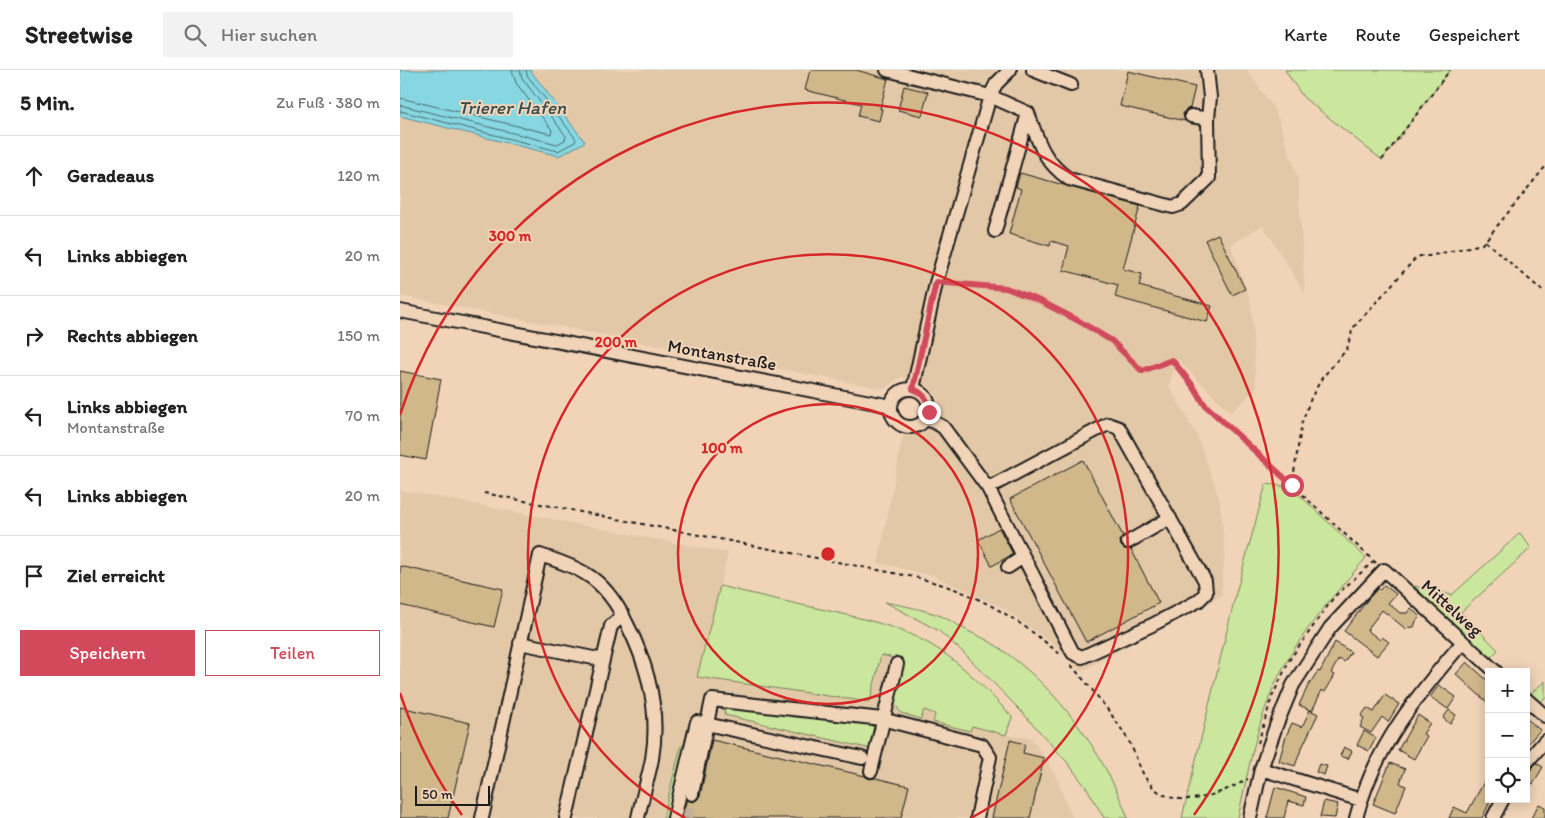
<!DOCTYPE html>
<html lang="de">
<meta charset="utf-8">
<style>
body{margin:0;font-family:Itim,sans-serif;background:#f2f2f2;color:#222}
.controls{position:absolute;right:15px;bottom:15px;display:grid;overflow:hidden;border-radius:0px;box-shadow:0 2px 12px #0003}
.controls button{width:45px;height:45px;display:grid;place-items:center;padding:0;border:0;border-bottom:1px solid #e0e0e0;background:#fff;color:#222;font:25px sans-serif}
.scale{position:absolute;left:15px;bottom:12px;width:75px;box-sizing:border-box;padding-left:5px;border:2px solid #1c1c1c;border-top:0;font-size:14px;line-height:18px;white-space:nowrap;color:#1c1c1c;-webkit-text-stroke:4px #f1d4b8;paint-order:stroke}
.stop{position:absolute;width:15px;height:15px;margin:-11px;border:4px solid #d1495b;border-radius:50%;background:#fff}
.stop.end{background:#d1495b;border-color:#fff;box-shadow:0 1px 5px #0008}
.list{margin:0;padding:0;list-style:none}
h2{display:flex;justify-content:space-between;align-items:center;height:65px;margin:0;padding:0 20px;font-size:21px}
h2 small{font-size:16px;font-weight:400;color:#767676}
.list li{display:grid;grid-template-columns:32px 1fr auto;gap:15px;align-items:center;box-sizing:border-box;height:80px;padding:0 20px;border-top:1px solid #e0e0e0}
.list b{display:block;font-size:19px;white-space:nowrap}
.list p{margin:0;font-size:16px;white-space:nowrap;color:#767676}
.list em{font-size:16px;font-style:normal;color:#767676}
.actions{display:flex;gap:10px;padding:15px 20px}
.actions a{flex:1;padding:11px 0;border:1px solid #d1495b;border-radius:0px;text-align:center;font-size:18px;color:#d1495b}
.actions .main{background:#d1495b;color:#fff}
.icon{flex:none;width:28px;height:28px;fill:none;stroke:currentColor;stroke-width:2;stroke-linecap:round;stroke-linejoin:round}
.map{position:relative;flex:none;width:1145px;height:748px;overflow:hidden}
header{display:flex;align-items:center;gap:30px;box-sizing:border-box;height:70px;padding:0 25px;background:#fff;border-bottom:1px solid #e0e0e0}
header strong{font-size:24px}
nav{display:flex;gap:28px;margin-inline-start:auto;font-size:18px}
.search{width:350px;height:45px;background:#f2f2f2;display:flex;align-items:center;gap:12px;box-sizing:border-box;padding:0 18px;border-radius:0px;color:#767676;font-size:19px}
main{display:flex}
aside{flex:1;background:#fff}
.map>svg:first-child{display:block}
.built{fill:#e3c8a7}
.green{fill:#cbe69d;stroke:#74815c}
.water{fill:#87d7e2;stroke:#5c8c93}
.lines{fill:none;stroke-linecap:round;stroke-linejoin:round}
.shore{stroke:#47676b;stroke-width:1}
.building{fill:#d0b88b;stroke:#1c1c1c}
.minor-tunnel{stroke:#c6af99;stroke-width:12;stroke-dasharray:12 6;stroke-linecap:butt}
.minor-casing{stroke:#1c1c1c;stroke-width:16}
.path{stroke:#1c1c1c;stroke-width:2;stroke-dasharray:4 4;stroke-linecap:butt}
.minor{stroke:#f1d4b8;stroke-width:12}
.route{stroke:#d1495b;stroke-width:6}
.ring{fill:none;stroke:#d62828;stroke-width:2.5}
.labels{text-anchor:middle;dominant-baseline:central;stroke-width:4;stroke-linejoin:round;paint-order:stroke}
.street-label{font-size:18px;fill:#1c1c1c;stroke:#f1d4b8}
.water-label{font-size:19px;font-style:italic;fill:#374b4e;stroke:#f1d4b8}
.centre{fill:#d62828;stroke:#f1d4b8;stroke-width:2.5}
.ring-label{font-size:15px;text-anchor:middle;font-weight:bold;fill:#d62828;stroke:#f1d4b8;stroke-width:4;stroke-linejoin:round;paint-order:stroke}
</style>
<header>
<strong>Streetwise</strong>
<div class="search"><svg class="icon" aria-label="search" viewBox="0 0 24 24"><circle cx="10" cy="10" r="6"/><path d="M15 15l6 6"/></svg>Hier suchen</div>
<nav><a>Karte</a><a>Route</a><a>Gespeichert</a></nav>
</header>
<main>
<aside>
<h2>5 Min.<small>Zu Fuß · 380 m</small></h2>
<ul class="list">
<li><svg class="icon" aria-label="ahead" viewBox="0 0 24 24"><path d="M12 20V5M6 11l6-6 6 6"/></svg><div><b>Geradeaus</b></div><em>120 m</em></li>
<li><svg class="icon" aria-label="left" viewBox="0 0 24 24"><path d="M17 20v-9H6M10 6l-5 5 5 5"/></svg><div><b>Links abbiegen</b></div><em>20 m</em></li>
<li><svg class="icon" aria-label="right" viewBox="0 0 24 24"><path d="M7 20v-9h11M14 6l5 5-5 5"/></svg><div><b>Rechts abbiegen</b></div><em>150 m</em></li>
<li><svg class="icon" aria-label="left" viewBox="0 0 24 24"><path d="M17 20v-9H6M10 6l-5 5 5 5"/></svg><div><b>Links abbiegen</b><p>Montanstraße</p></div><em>70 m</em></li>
<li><svg class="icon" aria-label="left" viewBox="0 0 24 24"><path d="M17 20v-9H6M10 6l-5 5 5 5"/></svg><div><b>Links abbiegen</b></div><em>20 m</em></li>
<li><svg class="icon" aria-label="arrive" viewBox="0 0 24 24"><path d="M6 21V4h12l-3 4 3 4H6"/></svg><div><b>Ziel erreicht</b></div></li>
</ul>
<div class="actions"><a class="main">Speichern</a><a>Teilen</a></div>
</aside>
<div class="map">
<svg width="1145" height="748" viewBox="0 0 1145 748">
<rect width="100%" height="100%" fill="#f1d4b8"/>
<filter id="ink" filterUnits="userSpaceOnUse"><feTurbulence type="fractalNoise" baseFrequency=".02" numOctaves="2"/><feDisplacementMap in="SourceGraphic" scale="10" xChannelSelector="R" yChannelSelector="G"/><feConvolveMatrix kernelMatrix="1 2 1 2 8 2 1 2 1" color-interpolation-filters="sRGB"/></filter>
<g filter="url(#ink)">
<path class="built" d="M130,0h717l28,40 23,68 7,116 -42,-69 -32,20 20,58 5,85 -25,25 -55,-55 -7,28 28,49 23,66 5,51 -4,44 -140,75 -31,-29 -47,-34 -69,-32 -56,-13 25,-129 9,2 13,-5 13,-21v-12l-10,-12 -27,-9 -17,12 -484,-93v-180l159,40 25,-14z
M0,420l328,63 -30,124 172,25 11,-47 21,5 22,50 11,4 -2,8 37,9 1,-5 35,9 25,3 5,6 18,29 19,45h-673z"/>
<path class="green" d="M885,0h165l-68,90 -79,-63z
M866,414l25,3 75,71c-35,40 -77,88 -96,138 -16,39 -23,81 -32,122h-56l54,-225z
M1120,463l11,15 -70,64 37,38 -9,9 -75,-73 38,9z
M320,516c33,8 67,16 101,23 38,9 77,16 112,37 30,18 55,45 79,71l-6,18 -34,-9 -2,5 -37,-9 2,-8 -11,-4 -3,9 -20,-6 -8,-12 9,-41 -21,-5 -11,47 -173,-25z
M485,532c19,4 38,7 56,14 9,4 18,10 27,15 10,5 21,9 30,16 60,41 105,104 130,171h-24l-16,-28 -21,-28 -48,-53 -54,-55 -26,-23z
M1145,611v17l-5,4 -10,-8z
M327,636l140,18 7,3 1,3 -4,19 -146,-34 -1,-4z
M281,676h4l-17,72h-5z"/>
<path class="water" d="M0,0h130l55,72 -26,14 -159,-40z"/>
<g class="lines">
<path class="shore" d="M0,28l151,36 1,-4 -36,-47 -4,-13
M0,35l157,39 8,-4 1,-4 -44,-58 -2,-8
M0,41l158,40 17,-9 1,-3 -49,-64 -1,-5"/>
</g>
<path class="building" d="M410,0h46l32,9 -8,30h2l-3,12 -21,-5 3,-12 -56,-14z
M728,1l67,16 -5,21 -5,2 -2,4 2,7 -65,-15z
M504,16l24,6 -6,24 -24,-6z
M620,103l120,33 -17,63 19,5 -3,12 73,20 -5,16 -92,-25 3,-12 -55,-15 6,-24 -18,-5 -1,5 -41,-12 12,-45 -5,-2z
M818,164l27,55 -13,6 -27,-55z
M0,301l41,8 -15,81 -26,-5z
M683,390l40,76 -3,5 1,5 3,3h7l28,54 -73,39 -76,-143z
M599,458l14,26 -21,12 -14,-26z
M0,496l103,23 -9,38 -94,-22z
M984,515l12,9 -8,9 12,10h7l4,-5 9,9 -4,4 -2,6h-3l-5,2 -24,-19 -15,20 13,10 2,-3 7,5 -12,14 -33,-25 25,-33 9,-10 2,2z
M935,572l16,10 -7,10 -5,-3 -8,14 4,2 -10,17 -3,-2 -10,21 -13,-6 9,-19 10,-15 2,1z
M1067,592l22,20v22l-33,-30z
M1039,615l17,12 -8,12 -18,-12z
M985,625l14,9 -11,18 -6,-5 -11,16 -11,-6 4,-9 -3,-2 6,-8 7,4z
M0,637l70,16 -22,95h-48z
M910,640l8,4 -18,38 -5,14 -16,-5 7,-25 6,-13 10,4z
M1049,640l7,5 -6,9 -7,-6z
M1018,645l12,8 -7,11 4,2 -13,23 -16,-9z
M1126,648l14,12 -14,16z
M964,661l12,7 -7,13 -12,-6z
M312,670l153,36 5,3 5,-1 34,8 -8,32h-219l5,-18 7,2 6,-6z
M610,670l15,4 -2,9 21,5 -14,60h-38z
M944,677l8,4 -4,8 -8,-3z
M990,693l15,6 -5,14 6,3 -11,27 -22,-9z
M1136,693l7,4 -10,17 -7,-4v-4z
M919,694l8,2 -3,9 -8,-3z
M1089,703v31l-7,14h-33l5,-11 13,6z
M875,717l31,10 -2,8 -16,-4 -4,17h-17z
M924,731l14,3 -3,14 -15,-1z
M1139,734l6,3v11h-14z"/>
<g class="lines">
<path class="minor-tunnel" d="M286,748l6,-24"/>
<defs>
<path id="minor" d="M487,0l103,26 38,17 -33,118
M633,0l38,15
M807,0l3,27 -2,22
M628,43c10,28 15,48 41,66l104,28 9,-3 27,-26 -1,-59 -17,-3
M0,241l491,95
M491 338a19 19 0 1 1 38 0a19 19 0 1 1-38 0Z
M513,319l23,-106 54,-187 6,-12 14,-14
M526,348l17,9 45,61 85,165 9,4 70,-32 46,-24 8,-8 -1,-12 -86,-153 -11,-4 -120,64
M728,472l42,-24
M608,497l15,-10
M120,573l83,17 8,-34 12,-11
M1126,629l19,17
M1126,693l19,-22
M861,699l100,31
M471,701l26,-107
M292,724l20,-94 170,19 100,26 8,12 -13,61
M82,748l58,-263c15,5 32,10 46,19 19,11 33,33 42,52 21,42 32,86 24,133 -4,20 -10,39 -14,59
M166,748l37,-158
M274,748l23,-96 165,36
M850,748l11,-49 15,-43 17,-41 37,-57 54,-58 112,102
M956,748c18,-70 61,-123 107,-176
M1093,748l10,-19"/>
</defs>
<use href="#minor" class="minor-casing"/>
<path class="path" d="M982,90l68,-90
M1085,171l60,52
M549,213l56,5 35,13 39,20 33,20 30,30 31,-11 20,25 12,20 87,80
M84,423l435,85c13,4 26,7 38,12 39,15 74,39 105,66
M976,493l-84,-78 10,-63 9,-24 11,-20 25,-29 6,-21 61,-68 6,-4h9l53,-12 3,-3 60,-74
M671,595c20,23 40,47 56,73 8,13 11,29 20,42 24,34 70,16 101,-1
M858,673l14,-46 18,-38 44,-62 40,-36"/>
<use href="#minor" class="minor"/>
</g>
</g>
<g class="lines" filter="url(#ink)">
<path class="route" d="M529,342c0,-12 -5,-19 -16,-23l23,-107 70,6 34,13 39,20 33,20 30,30 30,-11 21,26 12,19 87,80"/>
</g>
<g class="ring">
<circle cx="428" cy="484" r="150"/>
<path d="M285 748A300 300 0 1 1 571 748"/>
<path d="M62 745A450 450 0 0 1 0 623M0 345A450 450 0 1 1 794 745"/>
</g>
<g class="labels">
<g class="street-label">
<text transform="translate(322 285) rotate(10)">Montanstraße</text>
<text transform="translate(1052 538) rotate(42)">Mittelweg</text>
</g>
<g class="water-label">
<text x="112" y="37">Trierer Hafen</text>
</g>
</g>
<circle cx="428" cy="484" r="8" class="centre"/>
<g class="ring-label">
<text x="110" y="171">300 m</text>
<text x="216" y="277">200 m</text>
<text x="322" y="383">100 m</text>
</g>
</svg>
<div class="controls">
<button>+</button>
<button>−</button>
<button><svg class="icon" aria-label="locate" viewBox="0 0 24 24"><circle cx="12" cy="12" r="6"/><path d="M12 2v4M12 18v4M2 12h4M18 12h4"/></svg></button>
</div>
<div class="scale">50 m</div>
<div class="stop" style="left:892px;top:415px"></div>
<div class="stop end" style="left:529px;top:342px"></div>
</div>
</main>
